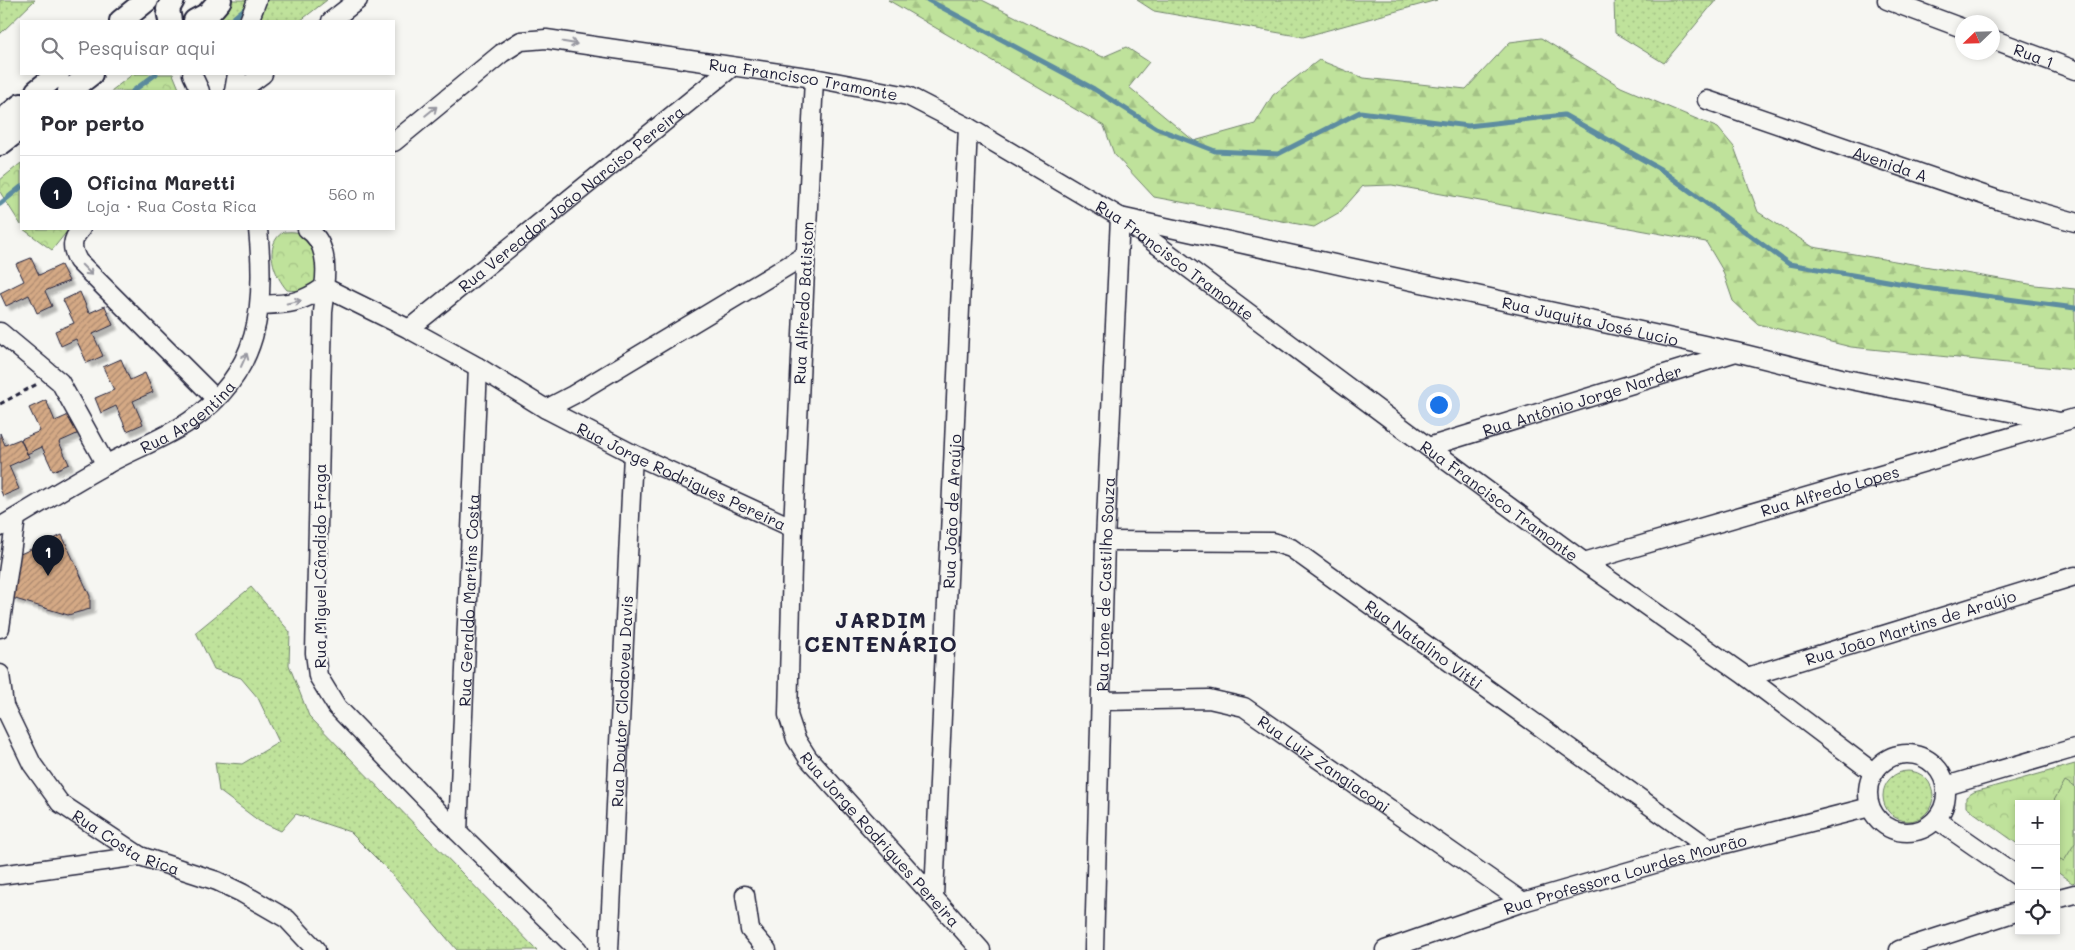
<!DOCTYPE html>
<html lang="pt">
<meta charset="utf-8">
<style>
body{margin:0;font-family:Mali,sans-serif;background:#f7f7f7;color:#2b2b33}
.controls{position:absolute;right:15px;bottom:15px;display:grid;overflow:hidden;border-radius:0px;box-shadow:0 2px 8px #0003}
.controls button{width:45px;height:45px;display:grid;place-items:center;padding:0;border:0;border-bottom:1px solid #e1e1e2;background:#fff;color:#2b2b33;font:25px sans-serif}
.compass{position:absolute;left:1955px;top:15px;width:45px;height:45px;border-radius:50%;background:#fff;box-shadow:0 2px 8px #0003;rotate:247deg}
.you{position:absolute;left:1438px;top:404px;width:18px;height:18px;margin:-12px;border:4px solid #fff;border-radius:50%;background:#1a73e8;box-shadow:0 0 0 8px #1a73e833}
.badge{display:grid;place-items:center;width:32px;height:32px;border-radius:50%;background:#111827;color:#fff;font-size:16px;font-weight:700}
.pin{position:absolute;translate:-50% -41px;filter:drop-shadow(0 1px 2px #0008)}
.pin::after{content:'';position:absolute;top:26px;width:18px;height:15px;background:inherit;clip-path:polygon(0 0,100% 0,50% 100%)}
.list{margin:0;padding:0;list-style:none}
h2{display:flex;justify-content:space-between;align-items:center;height:65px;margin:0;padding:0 20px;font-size:21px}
h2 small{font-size:16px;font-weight:400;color:#7c7c81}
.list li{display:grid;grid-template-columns:32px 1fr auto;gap:15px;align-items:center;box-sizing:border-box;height:75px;padding:0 20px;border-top:1px solid #e1e1e2}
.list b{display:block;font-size:19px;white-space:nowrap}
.list p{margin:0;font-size:16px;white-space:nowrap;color:#7c7c81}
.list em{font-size:16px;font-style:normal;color:#7c7c81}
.icon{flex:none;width:28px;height:28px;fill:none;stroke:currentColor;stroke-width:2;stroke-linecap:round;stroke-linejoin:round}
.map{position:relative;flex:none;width:2075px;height:950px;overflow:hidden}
.search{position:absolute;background:#fff;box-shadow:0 2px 8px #0003;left:20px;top:20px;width:375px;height:55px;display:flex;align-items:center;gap:12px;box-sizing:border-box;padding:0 18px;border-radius:0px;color:#7c7c81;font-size:19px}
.panel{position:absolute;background:#fff;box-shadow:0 2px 8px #0003;left:20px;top:90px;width:375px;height:140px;border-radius:0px}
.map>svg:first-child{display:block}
.grass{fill:url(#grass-dots);stroke:#70826b}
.forest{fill:url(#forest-firs);stroke:#70826b}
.park{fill:url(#park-crowns);stroke:#70826b}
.pitch{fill:#bfe29b;stroke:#70826b}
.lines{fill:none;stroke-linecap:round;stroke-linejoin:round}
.stream{stroke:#5d8ca0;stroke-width:5}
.building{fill:url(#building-hatch);stroke:#22223b;filter:url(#shadow)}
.minor-casing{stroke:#22223b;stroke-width:21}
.major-casing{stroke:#22223b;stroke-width:26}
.path{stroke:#22223b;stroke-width:3;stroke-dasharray:5 4;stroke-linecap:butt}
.minor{stroke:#f6f6f2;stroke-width:18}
.major{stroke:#f6f6f2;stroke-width:22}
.oneway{stroke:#9797a0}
.labels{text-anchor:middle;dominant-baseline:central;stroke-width:4.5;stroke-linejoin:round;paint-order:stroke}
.street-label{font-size:16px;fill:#22223b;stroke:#f6f6f2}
.district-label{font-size:21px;font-weight:bold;letter-spacing:1px;fill:#22223b;stroke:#f6f6f2}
</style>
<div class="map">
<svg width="2075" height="950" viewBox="0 0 2075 950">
<defs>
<pattern id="grass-dots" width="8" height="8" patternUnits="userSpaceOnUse" patternTransform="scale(1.25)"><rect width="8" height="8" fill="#bfe29b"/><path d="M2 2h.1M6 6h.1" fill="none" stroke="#a4c286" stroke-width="1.8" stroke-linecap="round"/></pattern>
<pattern id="forest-firs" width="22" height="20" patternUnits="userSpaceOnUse" patternTransform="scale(1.25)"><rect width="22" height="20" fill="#bfe29b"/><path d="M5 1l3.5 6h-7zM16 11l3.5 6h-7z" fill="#a4c286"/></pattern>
<pattern id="park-crowns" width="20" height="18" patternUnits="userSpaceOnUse" patternTransform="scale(1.25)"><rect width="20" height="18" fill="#bfe29b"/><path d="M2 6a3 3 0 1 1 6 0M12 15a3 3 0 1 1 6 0" fill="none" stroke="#a4c286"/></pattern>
<pattern id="building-hatch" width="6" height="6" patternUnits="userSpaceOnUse" patternTransform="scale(1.25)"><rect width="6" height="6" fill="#d4a985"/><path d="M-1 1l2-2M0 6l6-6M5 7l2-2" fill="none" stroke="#ac896e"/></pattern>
<filter id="shadow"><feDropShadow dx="4.5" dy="4.5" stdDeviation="1" flood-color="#0004"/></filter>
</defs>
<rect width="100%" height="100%" fill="#f6f6f2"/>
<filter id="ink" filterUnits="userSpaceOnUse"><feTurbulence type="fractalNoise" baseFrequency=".02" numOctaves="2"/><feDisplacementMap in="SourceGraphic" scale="10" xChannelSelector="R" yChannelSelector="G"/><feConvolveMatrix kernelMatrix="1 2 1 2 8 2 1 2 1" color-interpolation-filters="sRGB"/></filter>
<g filter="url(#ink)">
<path class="grass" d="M0,0h35l-35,34z
M226,0h101l-27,21h-96z
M1137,0h300l-134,37 -149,-26z
M1614,0h102l-52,63 -49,-30z
M251,587l39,45 -1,33 20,51 228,234h-80l-69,-80 -38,-38 -54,-18 -15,17 -22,-10 -40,-30 -4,-29 27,2 37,-22 -21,-44 -17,-20 -27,-9 -18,-37z
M1883 796a25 25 0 1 1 50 0a25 25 0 1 1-50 0Z"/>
<path class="forest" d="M888,0h94l48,24 73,33 23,-10 23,15 -20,25 65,54 61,-17 18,-29 46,-35 45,18 102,11 44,-47 31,-4 80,49 97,41 16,19 24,65 55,35 222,38 40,4v81l-224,-23 -93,-23 -25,-23 -11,-32 -16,-27 -314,-57 -29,1 -23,26 -26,15 -160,-30 -40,-43 -10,-28z"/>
<path class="park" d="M133,74h40l7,17h-69z
M21,163v62l-21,-33v-12z
M23,229h46l-17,21z
M283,232c5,0 11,-1 16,1 17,5 37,64 -12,57 -13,-15 -24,-44 -4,-58z
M2075,764v118l-3,1 -16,-12v-67h-37v41l-53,-38v-10l8,-5z"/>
<path class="pitch" d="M2065,781l10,6v56l-11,18 -8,-4v-53h-4z"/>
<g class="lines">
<path class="stream" d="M928,0l166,89 62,39 59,23 63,3 82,-42 108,14 96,-11 96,54 129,95 144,25 142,19
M230,21l19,-16
M133,91l23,-17
M0,204l21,-17"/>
</g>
<path class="building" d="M31,258l8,17 22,-10 8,16 -24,10 7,15 -15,7 -8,-18 -23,11 -6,-13 24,-12 -8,-17z
M80,292l9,21 16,-7 8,19 -20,9 10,22 -16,7 -11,-24 -15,7 -6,-15 19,-8 -11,-23z
M121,359l9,21 15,-7 8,19 -20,9 10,23 -16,7 -11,-25 -15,7 -6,-15 19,-8 -11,-23z
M46,400l9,21 16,-7 8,19 -20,9 10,22 -16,7 -11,-24 -15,7 -6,-15 19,-8 -11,-23z
M0,433l5,12 15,-6 9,18 -20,9 10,23 -16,7 -3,-7z
M62,535l28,61v13l-22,6 -56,-17 4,-42z"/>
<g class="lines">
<defs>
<g id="minor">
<path d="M1887,0l75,28"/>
<path d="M249,21l8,-21"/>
<path d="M331,21l27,-21"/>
<path id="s1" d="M1992,39l83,31"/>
<path d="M192,74l8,17"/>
<path id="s2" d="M814,78l-21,450 -5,187 8,24 12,19 173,192"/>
<path d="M234,91l3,-17"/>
<path d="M240,91l23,-17"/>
<path id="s3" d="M1707,100l294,101 74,21"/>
<path id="s4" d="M394,142l108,-89 19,-12 25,-2 268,39 94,18 60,31 152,90 308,230 156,115 163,115 127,96"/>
<path d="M81,229c-10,11 -10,19 -3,32l138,138"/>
<path id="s5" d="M324,287l85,42 69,38 68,42 87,45 160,74"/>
<path d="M326,288l-3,24 -8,341 3,23 19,31 121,125 120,118"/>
<path d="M260,305c28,-1 40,-1 64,-18 3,-20 2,-46 -17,-58"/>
<path id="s6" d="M409,329l323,-262"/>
<path d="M0,332l60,50 46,83"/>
<path d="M546,409l27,-14 231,-139"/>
<path id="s7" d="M1428,447l305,-94"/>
<path id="s8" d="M0,527c36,-21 72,-44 109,-64 26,-14 56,-25 81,-42 70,-48 76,-114 68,-192"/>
<path id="s9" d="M1105,541l168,1 18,6 418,300"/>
<path id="s10" d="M1584,562l491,-144"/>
<path d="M0,628l16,-110"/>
<path id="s11" d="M0,674l4,32 28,58 28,39 80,53 77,25 25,12 45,26 29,31"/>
<path id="s12" d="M1747,677l328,-101"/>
<path id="s13" d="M1101,701l108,-2 35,8 279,195"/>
<circle cx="1907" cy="793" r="39"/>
<path d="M1946,786l129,-38"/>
<path d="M1937,820l82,57"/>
<path id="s14" d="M458,832l20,-465"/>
<path d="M0,875l140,-19"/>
<path d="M745,895l5,35 17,20"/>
<path id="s15" d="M934,896l34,-769"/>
<path d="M2056,899l19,-5"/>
<path id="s16" d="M609,950l24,-496"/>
<path id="s17" d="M1094,950l11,-409 15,-324 616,135 105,26 219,44"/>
<path id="s18" d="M1385,950l138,-48 186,-54 161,-41"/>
<path d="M1899,950l120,-39"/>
</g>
<path id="major" d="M121,21l26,-21
M170,21l-2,-12 5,-9
M195,21l13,-7 12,-14
M37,91l21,-17
M69,91l22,-17
M0,122l21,-17
M0,144l21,-16"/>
</defs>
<use href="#minor" class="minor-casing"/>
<use href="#major" class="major-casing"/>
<path class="path" d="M0,404l39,-21"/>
<use href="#minor" class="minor"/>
<use href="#major" class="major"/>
</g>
<defs><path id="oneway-shaft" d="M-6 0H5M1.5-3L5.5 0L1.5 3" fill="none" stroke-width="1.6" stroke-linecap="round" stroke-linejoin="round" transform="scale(1.25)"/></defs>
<g class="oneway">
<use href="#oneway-shaft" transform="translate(570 43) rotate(9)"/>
<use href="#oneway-shaft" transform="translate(431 111) rotate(-39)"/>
<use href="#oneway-shaft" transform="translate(87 270) rotate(45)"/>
<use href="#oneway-shaft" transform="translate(294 302) rotate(-12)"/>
<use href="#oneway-shaft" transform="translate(244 360) rotate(-66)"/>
</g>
</g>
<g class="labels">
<g class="street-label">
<text stroke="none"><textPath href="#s1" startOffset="45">Rua 1</textPath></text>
<text stroke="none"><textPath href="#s4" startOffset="448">Rua Francisco Tramonte</textPath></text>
<text stroke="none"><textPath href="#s3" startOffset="194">Avenida A</textPath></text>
<text stroke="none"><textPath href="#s6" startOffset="208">Rua Vereador João Narciso Pereira</textPath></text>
<text stroke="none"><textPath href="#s4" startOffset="868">Rua Francisco Tramonte</textPath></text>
<text transform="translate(803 303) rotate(-87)">Rua Alfredo Batiston</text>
<text stroke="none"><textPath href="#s17" startOffset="1215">Rua Juquita José Lucio</textPath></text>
<text stroke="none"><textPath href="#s7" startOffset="161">Rua Antônio Jorge Narder</textPath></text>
<text stroke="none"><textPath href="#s8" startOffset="218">Rua Argentina</textPath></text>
<text stroke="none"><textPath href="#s5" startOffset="405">Rua Jorge Rodrigues Pereira</textPath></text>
<text stroke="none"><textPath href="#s10" startOffset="256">Rua Alfredo Lopes</textPath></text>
<text stroke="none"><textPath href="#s4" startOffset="1272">Rua Francisco Tramonte</textPath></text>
<text stroke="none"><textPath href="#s15" startOffset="385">Rua João de Araújo</textPath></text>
<text transform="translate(319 566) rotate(-90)">Rua Miguel Cândido Fraga</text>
<text stroke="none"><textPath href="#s17" startOffset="366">Rua Ione de Castilho Souza</textPath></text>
<text stroke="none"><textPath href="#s14" startOffset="232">Rua Geraldo Martins Costa</textPath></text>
<text stroke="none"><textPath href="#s12" startOffset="171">Rua João Martins de Araújo</textPath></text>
<text stroke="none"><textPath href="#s9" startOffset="351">Rua Natalino Vitti</textPath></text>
<text stroke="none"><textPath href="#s16" startOffset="249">Rua Doutor Clodoveu Davis</textPath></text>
<text stroke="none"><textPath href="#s13" startOffset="242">Rua Luiz Zangiaconi</textPath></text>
<text stroke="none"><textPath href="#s2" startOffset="794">Rua Jorge Rodrigues Pereira</textPath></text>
<text stroke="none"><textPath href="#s11" startOffset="222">Rua Costa Rica</textPath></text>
<text stroke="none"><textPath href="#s18" startOffset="252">Rua Professora Lourdes Mourão</textPath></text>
</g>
<g class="district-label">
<text x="881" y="619">JARDIM<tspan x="881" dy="24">CENTENÁRIO</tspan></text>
</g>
</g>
</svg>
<div class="controls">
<button>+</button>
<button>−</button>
<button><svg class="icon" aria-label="locate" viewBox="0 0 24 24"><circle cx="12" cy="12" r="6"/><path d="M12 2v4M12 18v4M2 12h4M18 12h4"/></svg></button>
</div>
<svg class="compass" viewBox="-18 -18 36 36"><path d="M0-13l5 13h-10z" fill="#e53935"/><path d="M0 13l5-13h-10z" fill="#7c7c81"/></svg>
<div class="you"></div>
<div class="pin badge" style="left:48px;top:576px">1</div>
<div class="search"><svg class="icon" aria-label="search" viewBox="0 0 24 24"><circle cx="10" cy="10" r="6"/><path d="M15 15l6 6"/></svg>Pesquisar aqui</div>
<section class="panel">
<h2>Por perto<small></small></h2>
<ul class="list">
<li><span class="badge">1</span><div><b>Oficina Maretti</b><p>Loja · Rua Costa Rica</p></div><em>560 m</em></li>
</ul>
</section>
</div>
